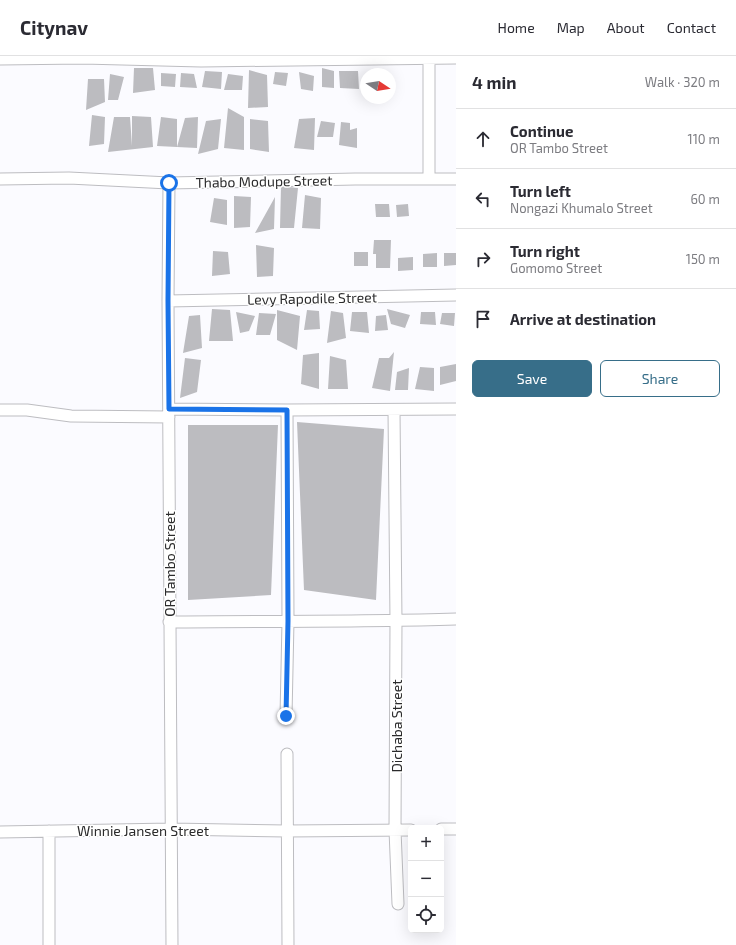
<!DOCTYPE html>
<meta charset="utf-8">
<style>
body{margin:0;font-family:"Exo 2",sans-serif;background:#f2f2f3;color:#2b2b33}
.controls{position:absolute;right:12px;bottom:12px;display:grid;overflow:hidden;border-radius:6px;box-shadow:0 4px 16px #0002}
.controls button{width:36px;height:36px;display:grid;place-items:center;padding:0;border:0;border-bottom:1px solid #e1e1e2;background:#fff;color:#2b2b33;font:20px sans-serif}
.compass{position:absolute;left:360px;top:12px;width:36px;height:36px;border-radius:50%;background:#fff;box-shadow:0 4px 16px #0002;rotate:102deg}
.stop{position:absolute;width:12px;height:12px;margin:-9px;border:3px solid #1a73e8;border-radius:50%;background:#fff}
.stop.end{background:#1a73e8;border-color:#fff;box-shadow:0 1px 4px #0008}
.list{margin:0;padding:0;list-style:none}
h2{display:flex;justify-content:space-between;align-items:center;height:52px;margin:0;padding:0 16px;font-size:17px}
h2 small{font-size:13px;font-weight:400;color:#7c7c81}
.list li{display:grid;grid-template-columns:26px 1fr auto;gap:12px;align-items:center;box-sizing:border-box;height:60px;padding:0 16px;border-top:1px solid #e1e1e2}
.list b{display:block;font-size:15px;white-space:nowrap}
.list p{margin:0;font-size:13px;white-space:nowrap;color:#7c7c81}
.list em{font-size:13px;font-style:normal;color:#7c7c81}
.actions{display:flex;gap:8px;padding:12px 16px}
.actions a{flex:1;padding:9px 0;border:1px solid #376e89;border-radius:6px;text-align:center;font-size:14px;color:#376e89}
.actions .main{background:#376e89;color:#fff}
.icon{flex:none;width:22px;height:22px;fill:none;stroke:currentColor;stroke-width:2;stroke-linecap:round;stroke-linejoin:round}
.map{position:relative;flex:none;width:456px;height:889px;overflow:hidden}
header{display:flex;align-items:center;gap:24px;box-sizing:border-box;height:56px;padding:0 20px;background:#fff;border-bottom:1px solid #e1e1e2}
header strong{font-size:19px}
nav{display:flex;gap:22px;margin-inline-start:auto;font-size:14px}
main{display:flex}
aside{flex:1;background:#fff}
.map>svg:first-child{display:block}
.building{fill:#bcbcc0}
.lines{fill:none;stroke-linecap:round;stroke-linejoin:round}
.street-casing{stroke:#bdbdc1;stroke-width:13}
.street{stroke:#fff;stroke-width:11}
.route{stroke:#1a73e8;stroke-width:5}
.labels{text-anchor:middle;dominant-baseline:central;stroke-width:3;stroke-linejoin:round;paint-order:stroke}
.street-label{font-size:14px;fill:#2b2b2c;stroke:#fff}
</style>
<header>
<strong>Citynav</strong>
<nav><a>Home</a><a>Map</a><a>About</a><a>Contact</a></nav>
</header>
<main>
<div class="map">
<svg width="456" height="889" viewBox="0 0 456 889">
<rect width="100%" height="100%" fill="#fbfbff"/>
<path class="building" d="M134,12h19l2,22 -22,3z
M322,12l12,3v17l-12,-1z
M249,14l18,5 1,32 -20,1z
M205,15l17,1 -1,17 -19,-2z
M339,15h19l1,18 -19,-1z
M275,16l13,1 -2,13 -13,-2z
M299,16l15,4 -1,15 -12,-2z
M161,17l15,1 -1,13 -14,-1z
M181,17l13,1 3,14 -17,-1z
M110,18l14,3 -6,23h-10z
M228,18l15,2 -1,14h-18z
M88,23h16l1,23 -19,8z
M228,52l16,9v33l-20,-2z
M92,59l13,2 -1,27 -15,2z
M132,60l19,1 2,30 -45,5 6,-35h16l2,29z
M161,61l16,2v28l8,-29 13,-1 -1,31 -40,-2z
M315,62l-1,32 -20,-2 5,-29z
M221,63l-3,30 -20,5 8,-33z
M250,63l18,2 1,31 -19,-3z
M321,65l14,2 -2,14h-16z
M341,66l9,1v7l7,-2v20l-18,-3z
M281,130l17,2 -4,40h-14z
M305,139l16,3 -1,31 -18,-1z
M234,140l17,1 -1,30 -16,1z
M275,141l-1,32 -19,4z
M214,142l13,2v25l-17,-3z
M375,148h14l1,13h-14z
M408,148l1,12 -12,1 -1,-12z
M374,184h17l-1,28h-14v-14h-3z
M256,189l18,3 -1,28 -16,1z
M213,195l15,1 2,22 -18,2z
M354,196h14v14h-14z
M437,197v14h-14v-13z
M444,197h12v12l-12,1z
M413,201v13l-15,1v-13z
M212,253l18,1 3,31h-24z
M387,253l23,6 -5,13 -14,-4z
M277,254l23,6 -3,34 -20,-10z
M307,254l12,1 1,18 -16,1z
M331,255l12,2 3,25 -19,5z
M236,256l19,4 -6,15 -9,2z
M352,256h15l2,21 -19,-2z
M421,256h14l1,13 -16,-1z
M259,257l17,1 -6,21h-14z
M442,257h13l-1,13 -14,-2z
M200,259l2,33 -19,5 6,-37z
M386,259l2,15 -13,1 1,-15z
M394,296l-4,39 -18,-3 7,-30h10z
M319,297v36l-18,-5 2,-29z
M330,300l16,4 2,29h-20z
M185,302l16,2 -4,32 -17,6z
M456,308v17l-16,4v-18z
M420,311l14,1v23l-19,-2z
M409,312l-1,22h-13l2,-18z
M297,366l87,7 -8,171 -72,-10z
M188,369h90l-7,170 -83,5z"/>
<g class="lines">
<defs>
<path id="street" d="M0,3l83,-1 118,3 255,-3
M0,123l69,-1 100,5 186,-4h101
M429,123v-123
M169,127l-1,118 4,644
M168,245l288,-6
M169,353l118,1 169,-1
M0,354h27l44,6 98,1
M394,354l2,211 -1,209 3,74
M169,566c96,-1 191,0 287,-3
M286,660l2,-95 -1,-211
M287,698l1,191
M441,773h15
M0,776l171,-3 115,2 125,-1
M49,889v-114"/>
</defs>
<use href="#street" class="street-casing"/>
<use href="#street" class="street"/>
</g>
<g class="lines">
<path class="route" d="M169,127l-1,118 1,108 118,1 1,211 -2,95"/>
</g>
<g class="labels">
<g class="street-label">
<text transform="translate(264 125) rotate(-1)">Thabo Modupe Street</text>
<text transform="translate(312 242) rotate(-1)">Levy Rapodile Street</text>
<text transform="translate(169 508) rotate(-90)">OR Tambo Street</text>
<text transform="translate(396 670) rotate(-90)">Dichaba Street</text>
<text x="143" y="774">Winnie Jansen Street</text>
</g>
</g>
</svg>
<div class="controls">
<button>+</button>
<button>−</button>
<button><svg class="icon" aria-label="locate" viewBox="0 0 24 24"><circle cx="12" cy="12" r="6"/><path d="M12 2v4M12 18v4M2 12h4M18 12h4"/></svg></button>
</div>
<svg class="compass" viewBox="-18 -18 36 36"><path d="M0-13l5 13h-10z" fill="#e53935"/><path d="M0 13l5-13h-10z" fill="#7c7c81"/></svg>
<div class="stop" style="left:169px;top:127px"></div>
<div class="stop end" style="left:286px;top:660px"></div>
</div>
<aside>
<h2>4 min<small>Walk · 320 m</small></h2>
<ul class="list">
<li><svg class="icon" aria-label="ahead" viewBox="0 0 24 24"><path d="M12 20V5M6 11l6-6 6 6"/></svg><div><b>Continue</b><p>OR Tambo Street</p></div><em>110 m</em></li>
<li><svg class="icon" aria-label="left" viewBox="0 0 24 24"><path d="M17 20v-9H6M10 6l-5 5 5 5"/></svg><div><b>Turn left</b><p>Nongazi Khumalo Street</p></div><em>60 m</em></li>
<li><svg class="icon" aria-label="right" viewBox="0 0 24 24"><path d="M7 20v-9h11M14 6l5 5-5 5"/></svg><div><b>Turn right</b><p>Gomomo Street</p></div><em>150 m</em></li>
<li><svg class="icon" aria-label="arrive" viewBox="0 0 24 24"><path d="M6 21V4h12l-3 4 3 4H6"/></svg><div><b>Arrive at destination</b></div></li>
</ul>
<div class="actions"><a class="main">Save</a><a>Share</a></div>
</aside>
</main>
